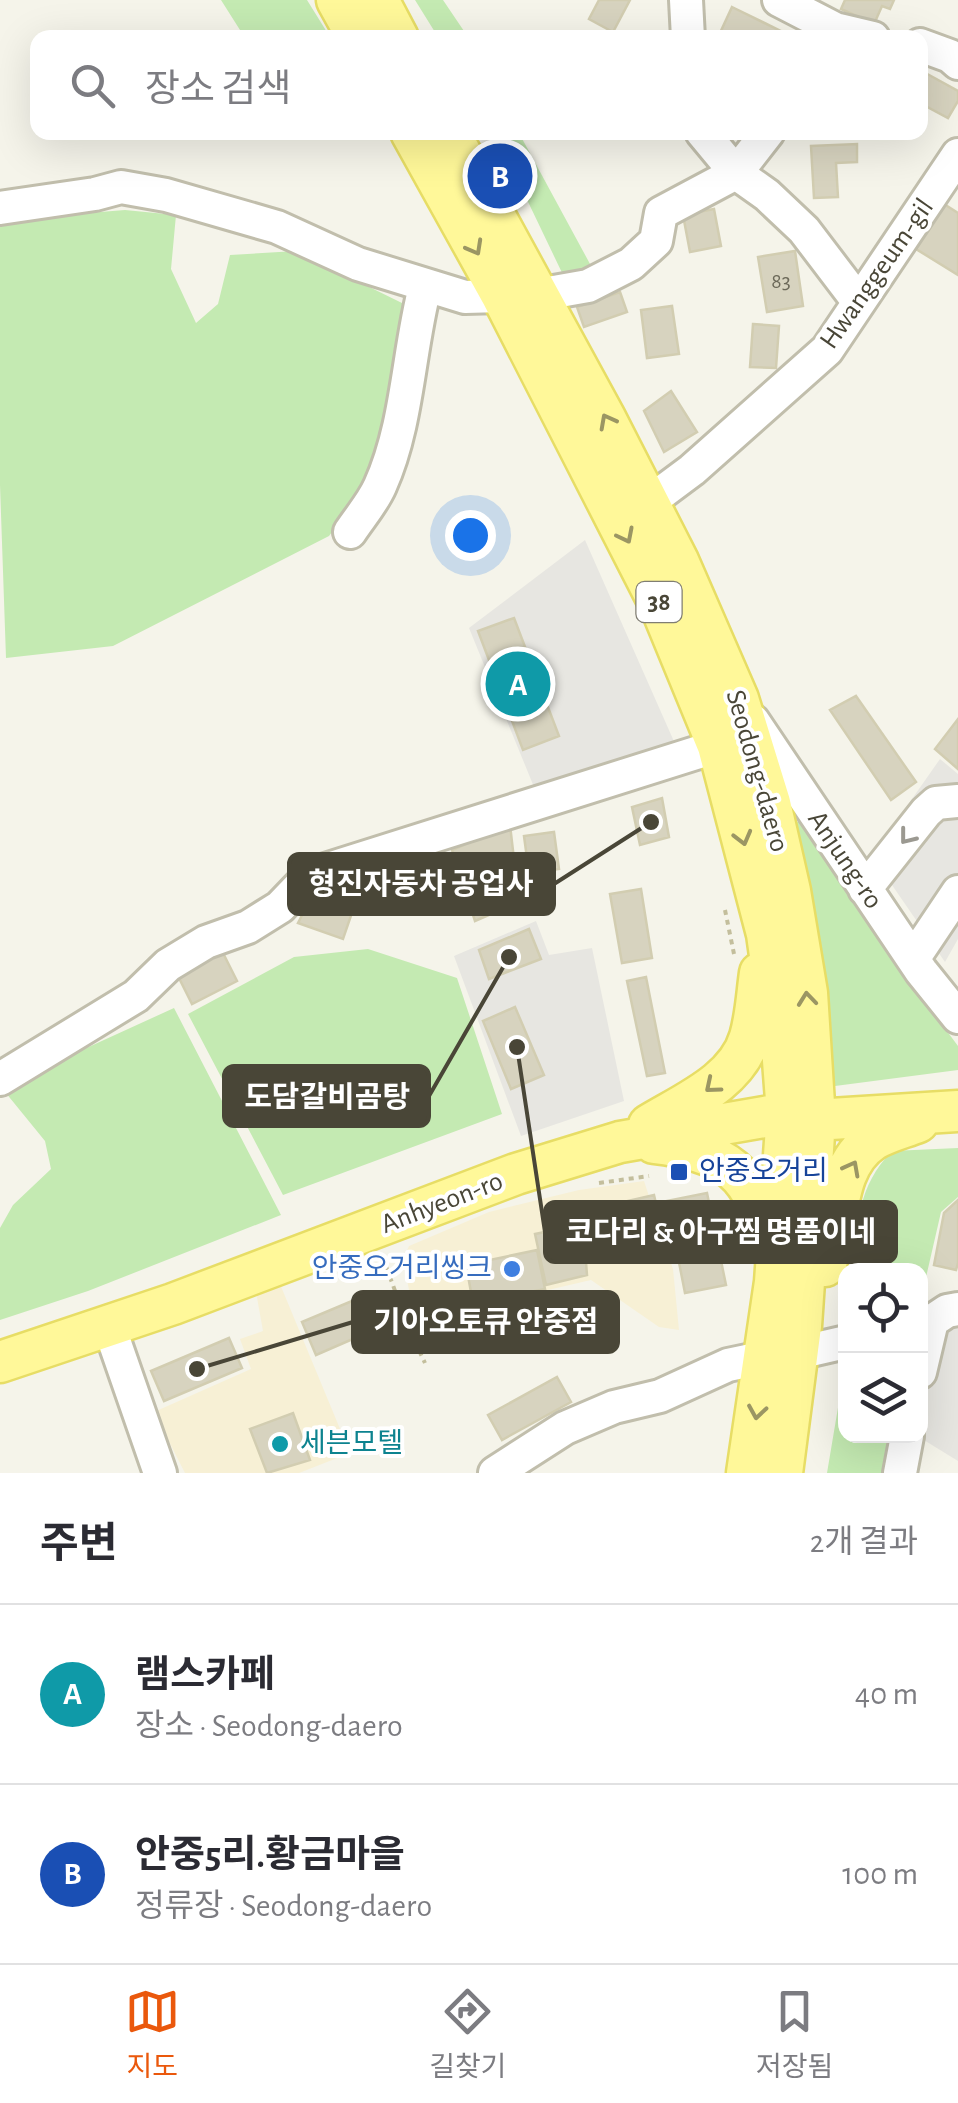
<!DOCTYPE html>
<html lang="ko">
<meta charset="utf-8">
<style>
body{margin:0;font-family:"Alegreya Sans","Noto Sans KR",sans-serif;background:#f7f7f7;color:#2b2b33}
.controls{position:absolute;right:30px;bottom:30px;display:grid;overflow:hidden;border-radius:20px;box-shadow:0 10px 40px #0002}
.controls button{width:90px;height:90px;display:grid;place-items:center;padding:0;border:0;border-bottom:2px solid #e1e1e2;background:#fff;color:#2b2b33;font:50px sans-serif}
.you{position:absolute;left:470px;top:535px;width:35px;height:35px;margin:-25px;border:8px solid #fff;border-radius:50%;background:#1a73e8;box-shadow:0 0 0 15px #1a73e833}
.badge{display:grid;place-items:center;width:65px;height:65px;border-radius:50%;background:#ea580c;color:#fff;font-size:32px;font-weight:700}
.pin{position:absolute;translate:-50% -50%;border:5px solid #fff;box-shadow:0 2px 10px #0006}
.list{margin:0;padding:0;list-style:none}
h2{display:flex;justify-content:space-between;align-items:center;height:130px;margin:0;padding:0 40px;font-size:42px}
h2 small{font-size:32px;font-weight:400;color:#7c7c81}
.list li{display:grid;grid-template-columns:65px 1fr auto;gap:30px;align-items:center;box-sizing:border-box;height:180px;padding:0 40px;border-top:2px solid #e1e1e2}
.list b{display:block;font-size:38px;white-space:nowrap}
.list p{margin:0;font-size:32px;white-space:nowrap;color:#7c7c81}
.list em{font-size:32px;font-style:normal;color:#7c7c81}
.icon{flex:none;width:55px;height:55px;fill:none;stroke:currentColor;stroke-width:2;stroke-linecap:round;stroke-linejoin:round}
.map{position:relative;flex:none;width:958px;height:1473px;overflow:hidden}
.search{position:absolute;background:#fff;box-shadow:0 10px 40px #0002;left:30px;right:30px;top:30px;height:110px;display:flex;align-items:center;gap:25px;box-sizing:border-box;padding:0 35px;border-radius:20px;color:#7c7c81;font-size:38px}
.sheet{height:490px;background:#fff}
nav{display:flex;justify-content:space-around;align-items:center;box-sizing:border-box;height:140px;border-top:2px solid #e1e1e2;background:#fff;font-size:28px;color:#7c7c81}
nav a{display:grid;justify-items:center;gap:5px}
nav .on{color:#ea580c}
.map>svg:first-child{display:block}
.commercial{fill:#f7f0d5}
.green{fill:#c4eab2}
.parking{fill:#e7e6e1}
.building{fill:#d7d3bf;stroke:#d2cdb1;stroke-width:2.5}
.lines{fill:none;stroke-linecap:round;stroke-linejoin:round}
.minor-casing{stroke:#c1beac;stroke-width:38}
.major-casing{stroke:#e7dd65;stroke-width:45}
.path{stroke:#c3be9c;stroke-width:4;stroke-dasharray:5 5;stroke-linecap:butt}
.minor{stroke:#fff;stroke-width:32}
.major{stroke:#fff899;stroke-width:40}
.oneway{stroke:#9b9663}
.oneway2{stroke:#9b9991}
.transit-dot{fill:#1a4fb4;stroke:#fff;stroke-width:4}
.shop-dot{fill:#3f7fe0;stroke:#fff;stroke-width:4}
.culture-dot{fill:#0f9aa8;stroke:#fff;stroke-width:4}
.labels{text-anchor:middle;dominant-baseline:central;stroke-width:8;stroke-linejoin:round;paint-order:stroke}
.number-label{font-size:22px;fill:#6c6959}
.shield{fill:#fff;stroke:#807e73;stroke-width:2.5}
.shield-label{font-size:25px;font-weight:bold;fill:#494637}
.street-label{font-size:28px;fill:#494637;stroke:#fff}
.transit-label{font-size:28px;fill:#164399;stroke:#fff;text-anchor:start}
.shop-label{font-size:28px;fill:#366cbe;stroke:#fff;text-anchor:end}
.culture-label{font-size:28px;fill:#0d838f;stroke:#fff;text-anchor:start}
.leader{fill:none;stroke:#494637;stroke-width:4}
.callout-dot{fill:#494637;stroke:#fff;stroke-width:4}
.callout{fill:#494637;stroke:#494637;stroke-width:4}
.callout-label{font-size:30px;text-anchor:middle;font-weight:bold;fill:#fff}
</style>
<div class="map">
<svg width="958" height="1473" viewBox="0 0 958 1473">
<rect width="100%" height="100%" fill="#f5f4ea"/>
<path class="commercial" d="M644,1181l29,88 6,61 -20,-3 -68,-47 -150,35 -16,-2 -16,-23 -6,-30 6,-14 80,-34 90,-22z
M280,1284l70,169 -51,20h-114l-31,-61 97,-43 -11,-30 23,-8 -7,-39z"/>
<path class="green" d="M221,0h86l23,37h-60l-6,-6 -24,-1z
M415,0h28l25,37h-30z
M495,133h24l77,142 -31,4z
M125,210l51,5 -5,54 25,54 22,-19 12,-49 66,-4 108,53 -15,116 -24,68 -36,48 -216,110 -107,12 -6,-173v-265z
M804,820l113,171 41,55v24l-123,16 -11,-93 -35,-169z
M368,949l89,29 45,136 -219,81 -95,-181 106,-57z
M174,1008l107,207 -193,76 -88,29v-92l13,-23 38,-36 -6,-28 -44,-54z
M958,1148v49l-17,15 -20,87 -1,-29h-68c6,-47 5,-83 40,-119z
M845,1366l1,70h52l-8,37h-63z"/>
<path class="parking" d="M585,540l91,206 -142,41 -65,-159z
M940,759l18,15v165l-13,23 -73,-106z
M536,921l13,34 43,-7 32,153 -103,35 -67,-180z
M958,1322v139l-39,-24 16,-85 15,-25z"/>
<path class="building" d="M599,0h31l-17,32 -24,-13z
M845,0h49l-4,9 -8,-3 -8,18 -33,-15z
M732,7l61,30 -1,1h-62l-10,-5z
M920,70l38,21v10l-10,17 -28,-15z
M857,144v18l-21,1 2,34 -24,1 -3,-52z
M944,204l14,9v62l-42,-26z
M714,209l7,37 -31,6 -7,-37z
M795,251l8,55 -36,6 -9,-55z
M620,292l7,20 -43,15 -7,-20z
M672,306l7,48 -32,4 -6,-48z
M753,324l26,2 -3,42 -26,-1z
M671,391l26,41 -33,20 -20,-41z
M514,618l45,118 -36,14 -45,-119z
M856,696l60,86 -25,18 -61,-90z
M958,719v50l-23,-20z
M662,798l7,39 -29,8 -8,-38z
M510,825l9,77 -44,19 -23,-71z
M554,832l5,37 -30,4 -5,-37z
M316,888l40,13 -13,38 -45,-16z
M641,889l11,69 -30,5 -12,-69z
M529,929l12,30 -52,20 -10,-29z
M220,947l17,34 -45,23 -17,-34z
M646,977l19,96 -18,3 -20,-95z
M515,1007l29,68 -33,14 -28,-68z
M707,1193l19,92 -41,8 -18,-92z
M654,1195l12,52 -61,14 -12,-52z
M958,1200v63l-2,7 -22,-5 10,-52z
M583,1224l4,51 -41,10 -11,-51z
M537,1250l8,39 -72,14 -7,-38z
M364,1296l14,32 -62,27 -14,-33z
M229,1338l13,30 -78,33 -13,-30z
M557,1377l14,25 -69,38 -14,-25z
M293,1413l17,47 -43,13 -17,-44z"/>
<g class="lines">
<defs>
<path id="minor" d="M686,0l2,38
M779,0l56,29 38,9
M920,45l30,11 8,7
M702,132l34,41 31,22 37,35 54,71
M0,208l95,-14 26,-7 45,8 111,32 81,37 107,33 72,-2 51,-9 43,-22 25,-23 5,-28 75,-40 32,-41
M649,502l43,-32 135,-120 131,-195
M350,532c10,-15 23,-30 30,-46 28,-62 28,-134 45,-199
M753,721l168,250 37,46
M865,889l61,-77 10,-9 22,-2
M913,959l45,-67
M0,1079l136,-83 32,-31 38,-23 42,-15 32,-20 23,-24 19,-12 396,-125
M109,1326l51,147
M798,1353l48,-11
M920,1372l12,-51 15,-10 11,-2
M495,1473l70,-45 49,-21 46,-11 68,-31 38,-8
M900,1473l7,-37"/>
<path id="major" d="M337,0l21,38
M378,0l20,38
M411,132l90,162 159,311 58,141 49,188 14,100 6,79 -12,169 -28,191
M449,132l156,286 73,143 60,138 32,104 20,88 17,102 8,127 -14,206 -19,147
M649,1125c36,-22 88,-43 101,-88 6,-20 7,-43 10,-64
M654,1143c70,8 103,29 115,103
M825,1266c15,-40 7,-99 48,-126 13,-8 30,-12 45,-18
M0,1362l173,-58 343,-130 104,-32 167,-29 28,7 143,-9"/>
</defs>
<use href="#minor" class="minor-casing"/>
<use href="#major" class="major-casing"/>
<path class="path" d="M725,910l9,44
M599,1183l50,-7
M383,1258l26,71 16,34"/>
<use href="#minor" class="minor"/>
<use href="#major" class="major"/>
</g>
<defs><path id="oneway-chevron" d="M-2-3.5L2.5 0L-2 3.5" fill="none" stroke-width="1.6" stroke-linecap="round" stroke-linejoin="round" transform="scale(2.5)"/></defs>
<g class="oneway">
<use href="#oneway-chevron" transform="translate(475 248) rotate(61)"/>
<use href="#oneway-chevron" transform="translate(607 421) rotate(-118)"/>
<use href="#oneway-chevron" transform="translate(626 536) rotate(63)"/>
<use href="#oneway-chevron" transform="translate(743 838) rotate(75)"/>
<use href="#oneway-chevron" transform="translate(807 999) rotate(-96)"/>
<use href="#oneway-chevron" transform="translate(712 1086) rotate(140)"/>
<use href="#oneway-chevron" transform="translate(852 1168) rotate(-62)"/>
<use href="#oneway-chevron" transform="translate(757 1412) rotate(99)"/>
</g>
<use class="oneway2" href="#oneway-chevron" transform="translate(907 837) rotate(128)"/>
<rect class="transit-dot" x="669" y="1162" width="20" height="20" rx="5"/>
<circle class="shop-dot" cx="512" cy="1269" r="10"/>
<circle class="culture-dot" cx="280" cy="1444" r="10"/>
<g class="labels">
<g class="number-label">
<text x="781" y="281">83</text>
</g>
<rect class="shield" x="636.5" y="582" width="45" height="40" rx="8"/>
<g class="shield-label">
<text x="659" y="602">38</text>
</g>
<g class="street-label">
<text transform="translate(877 274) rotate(-55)">Hwanggeum-gil</text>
<text transform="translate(757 771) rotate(74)">Seodong-daero</text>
<text transform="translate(845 860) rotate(56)">Anjung-ro</text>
<text transform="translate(442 1203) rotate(-21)">Anhyeon-ro</text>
</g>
<g class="transit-label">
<text x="699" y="1172">안중오거리</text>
</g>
<g class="shop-label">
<text x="492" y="1269">안중오거리씽크</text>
</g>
<g class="culture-label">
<text x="300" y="1444">세븐모텔</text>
</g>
</g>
<path class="leader" d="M651 822L554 884M509 957L429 1096M517 1047L545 1232M197 1369L353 1322"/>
<g class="callout-dot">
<circle cx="651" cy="822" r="10"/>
<circle cx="509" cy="957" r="10"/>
<circle cx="517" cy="1047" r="10"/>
<circle cx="197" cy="1369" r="10"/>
</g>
<g class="callout">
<rect x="289" y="854" width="265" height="60" rx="10"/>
<rect x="224" y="1066" width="205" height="60" rx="10"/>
<rect x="545" y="1202" width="351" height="60" rx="10"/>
<rect x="353" y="1292" width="265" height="60" rx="10"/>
</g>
<g class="callout-label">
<text x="421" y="894">형진자동차 공업사</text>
<text x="327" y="1107">도담갈비곰탕</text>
<text x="721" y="1242">코다리 &amp; 아구찜 명품이네</text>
<text x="486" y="1332">기아오토큐 안중점</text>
</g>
</svg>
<div class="controls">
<button><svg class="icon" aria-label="locate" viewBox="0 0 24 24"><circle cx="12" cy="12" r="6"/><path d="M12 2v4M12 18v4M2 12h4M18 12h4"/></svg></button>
<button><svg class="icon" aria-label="layers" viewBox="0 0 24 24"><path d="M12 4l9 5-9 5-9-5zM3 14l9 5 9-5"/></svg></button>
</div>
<div class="you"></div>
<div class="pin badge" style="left:518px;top:684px;background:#0f9aa8">A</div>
<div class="pin badge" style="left:500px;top:176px;background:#1a4fb4">B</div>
<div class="search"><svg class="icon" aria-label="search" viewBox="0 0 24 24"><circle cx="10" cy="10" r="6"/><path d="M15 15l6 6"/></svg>장소 검색</div>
</div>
<section class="sheet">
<h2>주변<small>2개 결과</small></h2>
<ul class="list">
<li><span class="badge" style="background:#0f9aa8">A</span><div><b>램스카페</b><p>장소 · Seodong-daero</p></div><em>40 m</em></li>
<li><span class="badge" style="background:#1a4fb4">B</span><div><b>안중5리.황금마을</b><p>정류장 · Seodong-daero</p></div><em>100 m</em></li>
</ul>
</section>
<nav>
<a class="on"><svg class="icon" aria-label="map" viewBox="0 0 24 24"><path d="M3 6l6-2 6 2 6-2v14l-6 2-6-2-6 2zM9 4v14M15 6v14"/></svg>지도</a>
<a><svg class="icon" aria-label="directions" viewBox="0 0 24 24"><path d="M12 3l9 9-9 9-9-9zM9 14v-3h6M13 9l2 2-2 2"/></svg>길찾기</a>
<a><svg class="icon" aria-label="saved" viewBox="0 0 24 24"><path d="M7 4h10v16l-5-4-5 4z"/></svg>저장됨</a>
</nav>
